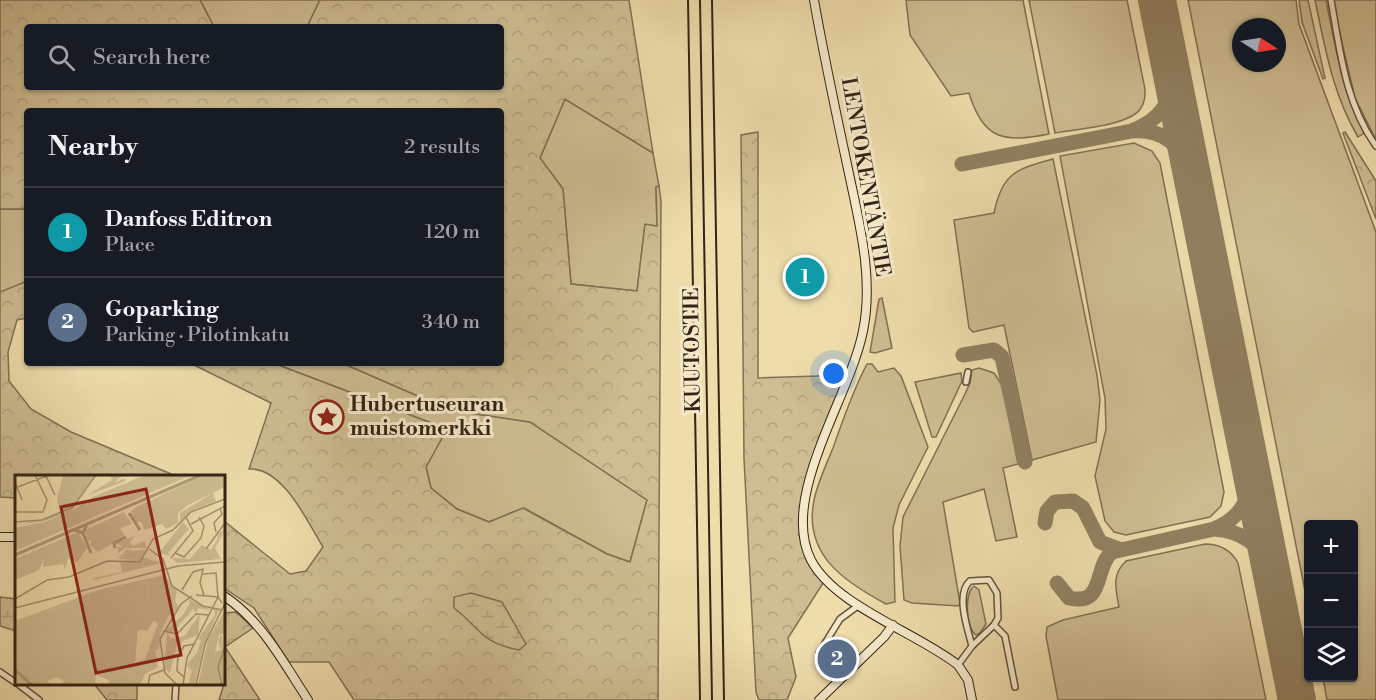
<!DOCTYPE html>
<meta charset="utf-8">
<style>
body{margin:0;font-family:"Libre Bodoni",serif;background:#242831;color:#f1f3f6}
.controls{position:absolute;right:18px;bottom:18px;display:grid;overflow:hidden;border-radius:6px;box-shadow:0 2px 4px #0004}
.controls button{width:54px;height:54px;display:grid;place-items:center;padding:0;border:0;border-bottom:2px solid #363941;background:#171b24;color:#f1f3f6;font:30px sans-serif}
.compass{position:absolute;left:1232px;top:18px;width:54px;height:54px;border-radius:50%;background:#171b24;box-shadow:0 2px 4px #0004;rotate:102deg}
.you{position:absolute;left:834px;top:374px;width:21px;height:21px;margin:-15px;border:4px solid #fff;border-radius:50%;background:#1a73e8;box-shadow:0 0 0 9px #1a73e833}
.badge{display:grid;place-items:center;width:39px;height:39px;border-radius:50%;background:#2563eb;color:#fff;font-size:20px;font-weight:700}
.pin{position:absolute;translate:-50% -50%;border:3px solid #fff;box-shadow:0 2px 6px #0006}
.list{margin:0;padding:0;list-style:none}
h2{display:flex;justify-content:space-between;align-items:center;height:78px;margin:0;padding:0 24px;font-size:26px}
h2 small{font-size:20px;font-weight:400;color:#9ea1a6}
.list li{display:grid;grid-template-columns:39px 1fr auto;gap:18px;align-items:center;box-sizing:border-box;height:90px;padding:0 24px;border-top:2px solid #363941}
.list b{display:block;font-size:22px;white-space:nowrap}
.list p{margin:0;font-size:20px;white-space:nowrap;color:#9ea1a6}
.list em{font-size:20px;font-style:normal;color:#9ea1a6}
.icon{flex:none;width:33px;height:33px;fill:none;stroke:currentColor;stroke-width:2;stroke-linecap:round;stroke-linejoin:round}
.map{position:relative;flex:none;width:1376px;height:700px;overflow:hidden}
.search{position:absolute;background:#171b24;box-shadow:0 2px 4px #0004;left:24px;top:24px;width:480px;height:66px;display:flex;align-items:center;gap:15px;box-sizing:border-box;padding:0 21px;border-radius:6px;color:#9ea1a6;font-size:22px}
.panel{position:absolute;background:#171b24;box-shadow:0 2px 4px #0004;left:24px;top:108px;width:480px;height:258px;border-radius:6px}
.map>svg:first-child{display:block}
.grass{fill:#cebd92;stroke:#807054;stroke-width:1.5;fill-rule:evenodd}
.forest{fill:url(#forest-crowns);stroke:#807054;stroke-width:1.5}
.wetland{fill:url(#wetland-marsh);stroke:#807054;stroke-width:1.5}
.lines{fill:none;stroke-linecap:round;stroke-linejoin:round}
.taxiway{stroke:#908060;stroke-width:15}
.runway{stroke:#908060;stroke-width:38}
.street-casing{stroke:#62523a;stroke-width:8}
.secondary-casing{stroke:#332415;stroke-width:10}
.highway-casing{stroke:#332415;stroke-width:14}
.street{stroke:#f4e8c8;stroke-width:5}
.secondary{stroke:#f4e8c8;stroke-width:8}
.highway{stroke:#eedcab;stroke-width:10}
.labels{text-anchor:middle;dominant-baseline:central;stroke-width:6;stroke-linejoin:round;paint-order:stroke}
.street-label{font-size:21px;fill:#332415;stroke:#f4e8c8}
.poi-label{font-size:21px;font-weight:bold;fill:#332415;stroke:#f4e8c8;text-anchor:start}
.inset-river{fill:none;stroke:#ae9d78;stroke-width:3}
.inset-road{fill:none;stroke:#a3926f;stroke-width:1.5}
.view{fill:#8f2418;fill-opacity:0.15;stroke:#8f2418;stroke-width:3}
.inset-edge{fill:none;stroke:#332415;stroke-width:3}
</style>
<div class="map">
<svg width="1376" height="700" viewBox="0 0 1376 700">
<defs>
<pattern id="forest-crowns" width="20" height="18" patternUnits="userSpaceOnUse" patternTransform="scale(1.5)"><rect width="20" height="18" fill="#cebd92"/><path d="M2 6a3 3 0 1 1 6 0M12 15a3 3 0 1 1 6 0" fill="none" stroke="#b1a27d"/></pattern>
<pattern id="wetland-marsh" width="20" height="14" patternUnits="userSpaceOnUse" patternTransform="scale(1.5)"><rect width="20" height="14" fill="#cebd92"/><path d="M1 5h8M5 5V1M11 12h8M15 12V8" fill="none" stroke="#b1a27d"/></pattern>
</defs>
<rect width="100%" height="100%" fill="#eedcab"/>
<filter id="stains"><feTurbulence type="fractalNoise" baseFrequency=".00333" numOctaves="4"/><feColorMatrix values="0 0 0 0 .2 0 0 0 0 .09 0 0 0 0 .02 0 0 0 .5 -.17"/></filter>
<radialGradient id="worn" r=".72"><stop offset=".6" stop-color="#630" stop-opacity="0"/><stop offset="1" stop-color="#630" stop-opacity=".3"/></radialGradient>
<path class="grass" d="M200,0h120l-13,27h-93z
M906,0h117l26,134c-45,9 -66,6 -80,-41l-18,3 -41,-61z
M1029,0h98l18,89c0,7 0,13 -4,19 -11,18 -66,21 -86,25z
M1188,0h108l3,24 77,208v468h-49l-4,-22h31v-154h-46v82zM1241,27h36v36h-36z
M1299,0h9l17,78 -2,1 -21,-57z
M1315,0h11c9,45 16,92 38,133l-6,4c-25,-42 -33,-89 -43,-137z
M1332,0h44v140l-21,-42z
M565,99l88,54 6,33 -3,1 1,39 -12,-1 -8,66 -66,-7 -8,-95 -23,-31z
M1134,143l18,8 8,12 64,329 -3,14 -11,11 -84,18 -12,-3 -9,-11 -10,-45 11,-47 -1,-31 -45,-242z
M1053,159l44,216 3,25 -4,42 -64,18 -28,-135 -31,7 -4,-4 -15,-108 40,-7c8,-40 22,-44 59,-54z
M0,209h27v72l-24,11h-3z
M882,298l10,50 -17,5 -5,-1 9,-53z
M273,363h69l108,47 80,12 117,78 -17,62 -23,-8 -83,-46 -35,14 -32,-13 -26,-21 -5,-21 21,-38z
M867,364h5l6,8 16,-4 7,8 27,71 -29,58 -6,23 2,74 -9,2c-41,-22 -83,-49 -72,-104 4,-18 12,-35 19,-52 10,-28 20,-58 34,-84z
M979,368l15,5 9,14 15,77 -15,4 14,69 -21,4 -12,-52 -41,13 17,101 -2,3 -46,-3 -8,-3 -4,-54 3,-29 61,-121 6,-13 2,-13z
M961,373l1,8 -26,56h-4l-17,-55z
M1205,544c15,0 26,6 33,19l28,137h-208l-12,-64 1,-9 16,-7 56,-13c-3,-17 -8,-32 7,-46z
M974,586l5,4 7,34 -6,9 -4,2c-10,-8 -12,-42 -2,-49z"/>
<path class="forest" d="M0,0h200l14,27h-187v60h474v-60h-194l13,-27h309l24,153 -88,-54 -25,59 23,31 8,95 66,7 8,-67 12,2 -1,-39 3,-1 2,15 -3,499h-304l-25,-38h-40l-35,-54 -30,-20v-67l66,53 16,-3 17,-24c-15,-24 -40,-80 -74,-78l22,-66 -81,-40h83l174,66 -21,38 5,21 26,21 32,13 34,-14 84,46 23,8 17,-62 -117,-78 -80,-12 -108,-47h159v-252h-474v98h-27z
M758,132v246l92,-3 -45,118 2,57 18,30 -37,58 8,39 -9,23h-28l-3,-8 -12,-233 -3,-324z
M1345,132l31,49v38l-33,-86z
M27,281v37l-10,2 -9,32 1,29 22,28 40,23 105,44h-160v22l-16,-1v-205z
M236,612l17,16 -28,19 35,53h-41l5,-16v-71z
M94,684h43v16h-30z"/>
<path class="wetland" d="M471,593l31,9 24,42 -7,6c-38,-7 -38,-21 -65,-42v-11z
M0,597l16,2v32l-16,-5z"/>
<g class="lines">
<path class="taxiway" d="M1171,71c4,31 -12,49 -39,60 33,-2 48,14 60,44
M962,164l170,-33
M963,355l31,-5 8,7 23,105
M1251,471c1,28 -12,48 -37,58 27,2 45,14 56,39
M1045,523l2,-12 8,-9 18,-1 10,7 17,34 19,7
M1057,583l12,15c37,8 24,-30 43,-46l102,-23"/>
<path class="runway" d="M1157,0l140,700"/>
<defs>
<path id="street" d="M1331,0c9,50 14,103 45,146
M966,382l2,-10
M994,625l11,11 10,51
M958,665l14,-19 22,-21 4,-7 -1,-25 -8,-13 -19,1c-15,13 -2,49 2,65
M0,672l16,11
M838,683l-18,-22 -1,-8 21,-34 19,-14
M18,684l21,16
M175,700l1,-16"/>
<path id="secondary" d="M814,0c10,57 22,113 34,169 11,53 26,108 15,162 -13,66 -84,166 -52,229 24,46 105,72 147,105l10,15 4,20
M0,537h16
M224,596c38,25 59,66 84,104
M819,700l65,-63 9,-12"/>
<path id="highway" d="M694,0l12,700
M706,0l12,700"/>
</defs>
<use href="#street" class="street-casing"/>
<use href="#secondary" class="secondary-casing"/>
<use href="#highway" class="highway-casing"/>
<use href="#street" class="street"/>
<use href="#secondary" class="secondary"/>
<use href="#highway" class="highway"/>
</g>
<defs>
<symbol id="sight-ring" viewBox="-11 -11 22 22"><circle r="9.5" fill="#f4e8c8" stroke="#8f2418" stroke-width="1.5"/><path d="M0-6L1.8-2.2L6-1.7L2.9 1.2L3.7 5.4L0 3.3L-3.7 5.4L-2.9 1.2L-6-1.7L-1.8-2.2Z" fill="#8f2418"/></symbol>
</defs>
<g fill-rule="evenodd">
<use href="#sight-ring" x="308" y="398" width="38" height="38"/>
</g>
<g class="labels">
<g class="street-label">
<text transform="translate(865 177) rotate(80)">LENTOKENTÄNTIE</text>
<text transform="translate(693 350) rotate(-91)">KUUTOSTIE</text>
</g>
<g class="poi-label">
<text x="350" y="405">Hubertuseuran<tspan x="350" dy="24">muistomerkki</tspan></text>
</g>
</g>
<g transform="translate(15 475)">
<rect width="210" height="210" fill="#eedcab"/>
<path d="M130,0h47l-177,76v-23l30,-6 17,-7 -21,7 -26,2 27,-3 18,-9 -3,-13 24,-4 -9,16 21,-14zM189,0h21v12l-37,18 -10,8v10l-12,6 -4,-5 -17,6 -4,-8h-6l-4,-10 3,-4zM109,37l8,12 -12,4 5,8 -27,16 -8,-7 2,-5 -4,1 -3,-11zM63,57l9,16 -10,14 -9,-4 -3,12 -2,-6 -20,3 1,-8 -5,11 -24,10v-21zM120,61l-5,6 3,4 12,-5 1,7h-21l-6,5 -2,-6h6l-7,-4zM112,74l7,2 12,-2 -5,11 -23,-1zM125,107l8,1 -1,18 -3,7h-7l-9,45 4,17 -7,5 -5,-20zM92,113l8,1 1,8 -14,7 -8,-2 4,-12zM49,131l2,12 -14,10 -3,9 -16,2 1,-11 12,-16z" fill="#cebd92"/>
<path d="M48,0h32l-14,20 -24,4zM95,0h13l-9,8 10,-5 2,3 -38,14 24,-15zM198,18l3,8 -25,10 -11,11v-9zM168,47l6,7 -21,24 3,3 -12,-3zM210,55l-10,18 6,11 -44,4 -5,-5 18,1 12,-14 9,5 7,-12 -1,-4zM130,83l17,5 -68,17 -1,-2 29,-6 -2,-11zM149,100l13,15 -2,10 4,9 -11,7 -7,17 -2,16 -4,1 3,17 -13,7 -5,11h-31v-5l-13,-5 -1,10h-33l2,-4 -7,-4 -10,4 4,4h-36v-64l83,-31 -4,12 8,2 14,-8 -1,-7h-13zM125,107l8,1 -1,18 -3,7h-7l-9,45 4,17 -7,5 -5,-20zM48,131l3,12 -13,5 -4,14 -16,2 1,-11 12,-16zM139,145l4,4 -13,35 -10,4 3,-33 9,1zM173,124l23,11 -13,-2 -2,5 -3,-4 -21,24 -7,-2 18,-16 7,-12zM199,134l5,1 -16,37 -8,36 -7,2 4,-14 -5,-7 10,-11 4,-13 -3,-1 17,-24zM210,135v23l-6,2 -4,17 6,-2 -3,-11 4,-4 3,45 -3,5h-24l10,-45zM185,139l-2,21 -16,6 -1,6 -4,-4 -6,10 -1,16 -6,1 3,-37 4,6 13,-3 -3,5z" fill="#cebd92" fill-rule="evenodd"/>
<path d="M154,165l9,1 -8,32 -3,-3z" fill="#cebd92"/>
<path class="inset-river" d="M114,38l11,17M60,55l8,3 4,-9M68,58l8,20M100,73l-1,-5 12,-6M0,80l186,-80M0,195l17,15"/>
<path class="inset-road" d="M31,1l9,19M0,7l7,18M0,13l34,-13M0,37h28l4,-12 -12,-25M0,47l27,-2 31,-13 23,-32M176,49l34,-18M201,57l-2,-9 8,-9 -2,-6M134,74l14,10 9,27 31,20 19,4M191,74l19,-26M160,78l9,4 17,-19 3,-12 -5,-9M156,83l22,-27 -7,-14M188,99l13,-1 2,24 4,6M167,115l11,-18 10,-3 -3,14 4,12M0,124l32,-19 22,-3 38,-16 33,1 13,-23 20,-9 18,-18 34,-13M0,133l163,-42 47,-4M148,156l14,3 19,-20 13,1M170,203l-8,-7 1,-15 6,-10 11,-2M133,210l2,-10 14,-5M162,210l-12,-12 -5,-34 21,-35 11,-8M168,210l4,-27 31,-61 -22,-2M181,210l9,-41 20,-41M207,210l-4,-18 7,-20"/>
<path class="view" d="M131,14l35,166 -85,18 -35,-166z"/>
<rect width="210" height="210" class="inset-edge"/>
</g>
<rect width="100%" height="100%" filter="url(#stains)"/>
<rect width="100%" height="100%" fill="url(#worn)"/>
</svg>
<div class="controls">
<button>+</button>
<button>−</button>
<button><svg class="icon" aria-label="layers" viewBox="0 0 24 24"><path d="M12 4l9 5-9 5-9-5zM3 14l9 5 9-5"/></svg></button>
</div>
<svg class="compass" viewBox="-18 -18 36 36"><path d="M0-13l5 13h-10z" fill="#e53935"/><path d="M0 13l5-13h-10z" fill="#9ea1a6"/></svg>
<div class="you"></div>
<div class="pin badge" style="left:805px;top:277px;background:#0f9aa8">1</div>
<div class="pin badge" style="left:837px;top:659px;background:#5c6f8a">2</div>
<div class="search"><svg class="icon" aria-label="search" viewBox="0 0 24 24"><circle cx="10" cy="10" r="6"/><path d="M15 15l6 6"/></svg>Search here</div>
<section class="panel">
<h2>Nearby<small>2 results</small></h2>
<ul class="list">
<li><span class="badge" style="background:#0f9aa8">1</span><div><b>Danfoss Editron</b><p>Place</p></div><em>120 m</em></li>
<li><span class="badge" style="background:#5c6f8a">2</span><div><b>Goparking</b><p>Parking · Pilotinkatu</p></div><em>340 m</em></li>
</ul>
</section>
</div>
